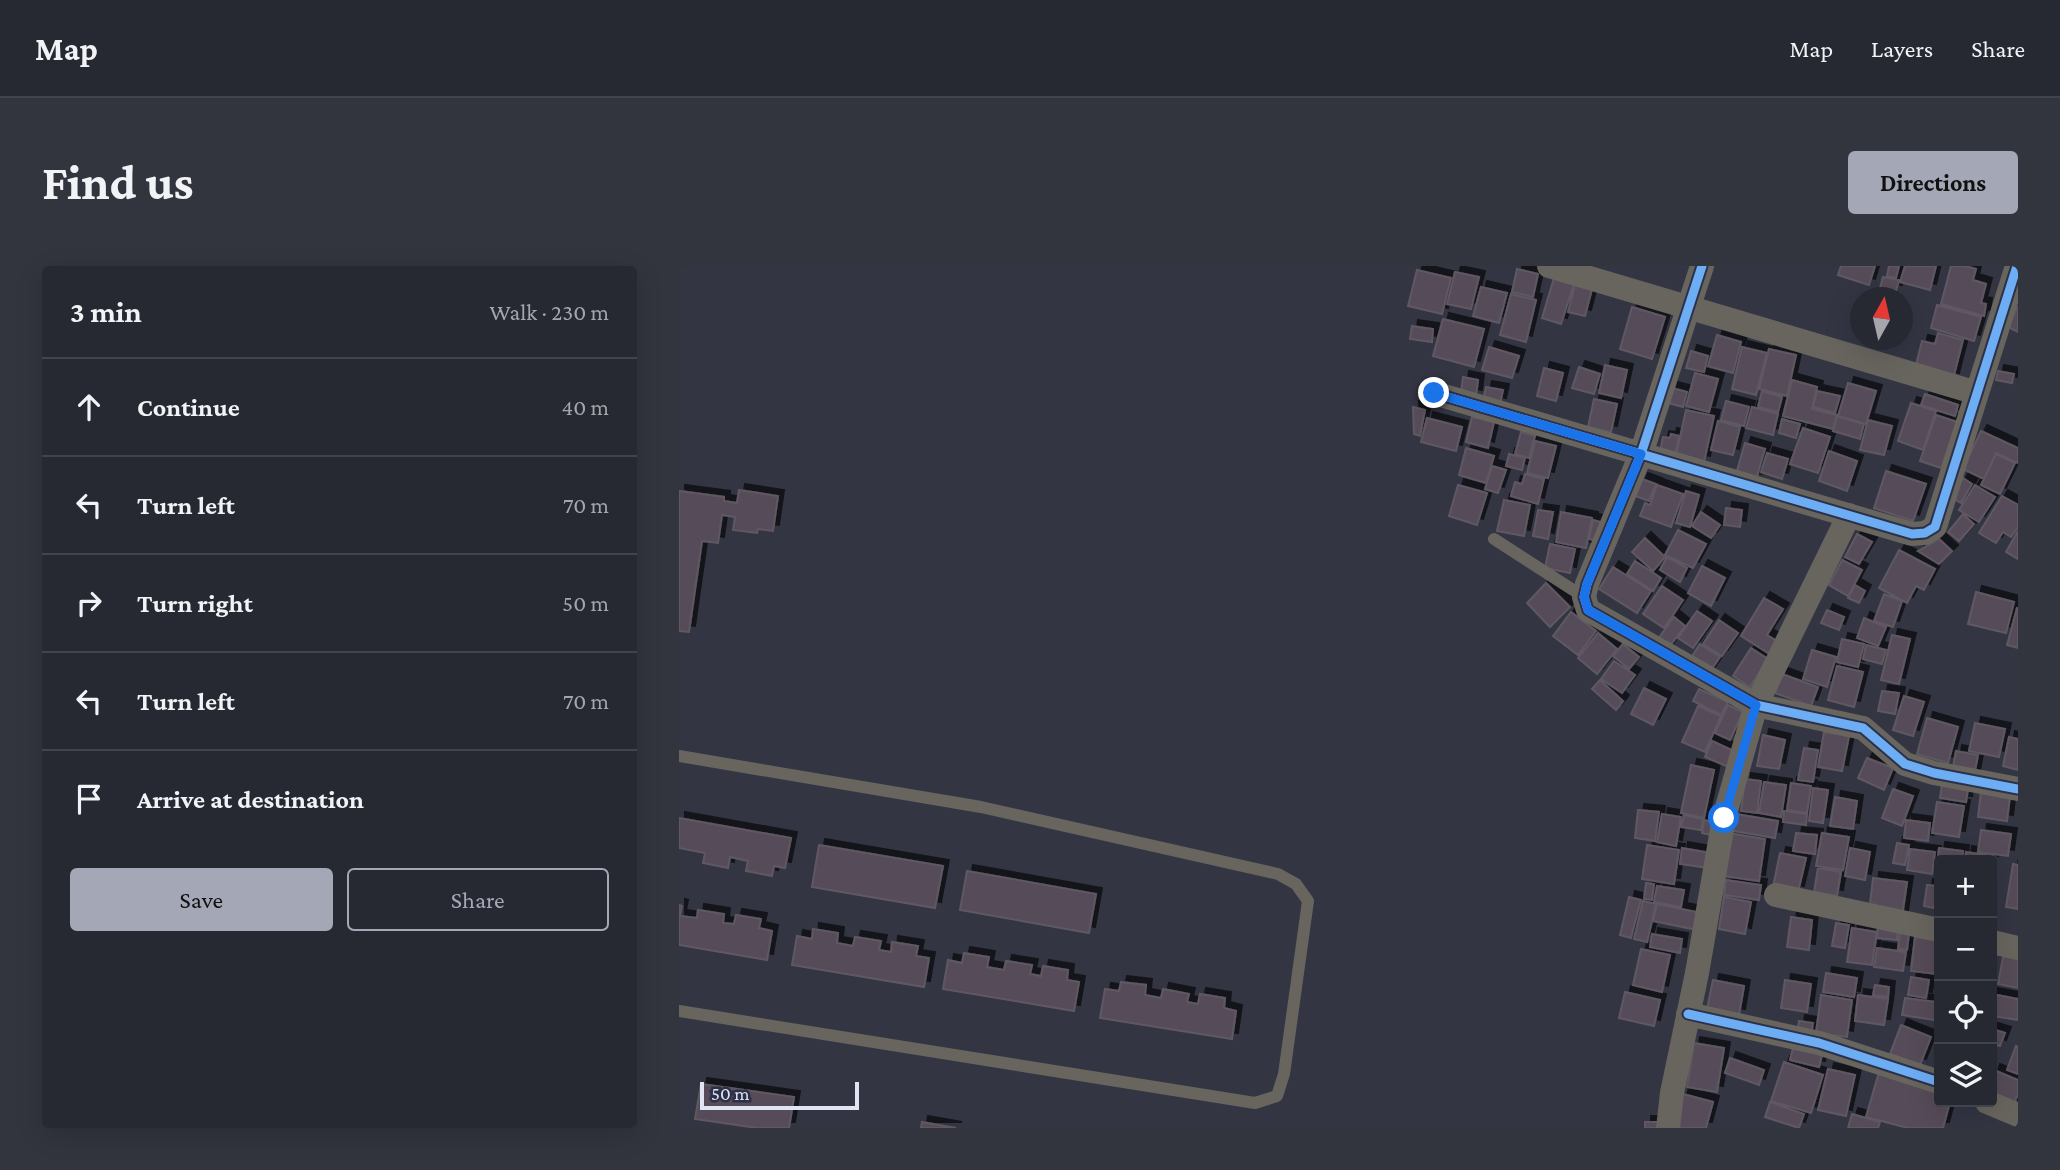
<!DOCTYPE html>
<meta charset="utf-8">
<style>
body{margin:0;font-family:"Crimson Pro",serif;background:#32343e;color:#f1f3f6}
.controls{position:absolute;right:21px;bottom:21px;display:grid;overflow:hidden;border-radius:7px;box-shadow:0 7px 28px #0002}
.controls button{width:63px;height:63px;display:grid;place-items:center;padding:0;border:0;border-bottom:2px solid #42444d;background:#262832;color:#f1f3f6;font:35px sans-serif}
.compass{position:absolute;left:1171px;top:21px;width:63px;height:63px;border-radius:50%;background:#262832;box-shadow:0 7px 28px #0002;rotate:8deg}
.scale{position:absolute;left:21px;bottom:18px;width:159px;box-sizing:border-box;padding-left:7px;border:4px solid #e1e4f4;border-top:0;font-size:19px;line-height:24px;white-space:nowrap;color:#e1e4f4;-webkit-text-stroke:5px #2d3049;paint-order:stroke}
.stop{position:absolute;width:21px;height:21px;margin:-16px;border:5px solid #1a73e8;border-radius:50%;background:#fff}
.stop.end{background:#1a73e8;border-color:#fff;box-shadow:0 2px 7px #0008}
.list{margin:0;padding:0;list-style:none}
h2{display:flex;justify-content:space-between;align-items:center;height:91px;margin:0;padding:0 28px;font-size:30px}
h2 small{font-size:23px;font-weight:400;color:#a4a6ac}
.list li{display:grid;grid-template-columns:46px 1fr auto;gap:21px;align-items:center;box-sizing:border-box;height:98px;padding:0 28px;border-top:2px solid #42444d}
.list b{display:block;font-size:26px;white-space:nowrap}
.list em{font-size:23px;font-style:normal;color:#a4a6ac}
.actions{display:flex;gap:14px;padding:21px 28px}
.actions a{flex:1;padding:16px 0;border:2px solid #a4a7b6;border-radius:7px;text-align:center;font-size:24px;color:#a4a7b6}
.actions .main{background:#a4a7b6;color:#111}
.icon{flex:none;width:38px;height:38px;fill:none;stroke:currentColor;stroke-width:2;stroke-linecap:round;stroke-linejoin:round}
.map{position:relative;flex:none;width:1339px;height:862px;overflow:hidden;border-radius:7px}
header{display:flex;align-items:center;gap:42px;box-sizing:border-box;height:98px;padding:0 35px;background:#262832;border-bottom:2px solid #42444d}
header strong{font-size:33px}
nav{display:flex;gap:38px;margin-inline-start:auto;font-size:24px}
.intro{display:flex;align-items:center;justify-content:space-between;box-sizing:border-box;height:168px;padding:0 42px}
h1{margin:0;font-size:49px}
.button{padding:18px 32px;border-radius:7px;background:#a4a7b6;color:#111;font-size:24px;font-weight:700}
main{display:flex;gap:42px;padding:0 42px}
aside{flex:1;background:#262832;border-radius:7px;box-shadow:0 7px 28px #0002}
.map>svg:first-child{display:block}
.building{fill:#574c58;stroke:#5e5962;stroke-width:2;filter:url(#shadow)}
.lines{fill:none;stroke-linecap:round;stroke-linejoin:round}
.lane{stroke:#68655f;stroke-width:12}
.street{stroke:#68655f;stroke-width:24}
.cycleway-casing{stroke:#2d3049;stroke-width:13}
.cycleway{stroke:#6dadf4;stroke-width:9}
.route{stroke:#1a73e8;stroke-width:9}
</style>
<header>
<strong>Map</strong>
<nav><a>Map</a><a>Layers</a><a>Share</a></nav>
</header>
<div class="intro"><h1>Find us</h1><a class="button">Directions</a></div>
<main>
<aside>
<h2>3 min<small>Walk · 230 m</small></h2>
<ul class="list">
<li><svg class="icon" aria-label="ahead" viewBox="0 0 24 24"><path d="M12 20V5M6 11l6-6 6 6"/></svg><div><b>Continue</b></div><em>40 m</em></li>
<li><svg class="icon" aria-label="left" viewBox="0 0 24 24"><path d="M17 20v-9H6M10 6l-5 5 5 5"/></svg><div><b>Turn left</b></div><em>70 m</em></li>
<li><svg class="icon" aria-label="right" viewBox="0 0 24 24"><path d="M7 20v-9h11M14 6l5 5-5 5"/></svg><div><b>Turn right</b></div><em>50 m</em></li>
<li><svg class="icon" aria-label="left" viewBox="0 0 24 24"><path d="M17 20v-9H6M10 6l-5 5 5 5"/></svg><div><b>Turn left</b></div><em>70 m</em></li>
<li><svg class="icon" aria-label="arrive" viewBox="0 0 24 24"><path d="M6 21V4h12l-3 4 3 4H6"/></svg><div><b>Arrive at destination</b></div></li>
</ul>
<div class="actions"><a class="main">Save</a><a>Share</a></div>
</aside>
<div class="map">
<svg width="1339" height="862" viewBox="0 0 1339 862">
<defs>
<filter id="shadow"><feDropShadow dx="6" dy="-6" stdDeviation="0" flood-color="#0009"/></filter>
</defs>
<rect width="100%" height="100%" fill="#333543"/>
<path class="building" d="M1162,0h34l-6,19 -31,-10z
M1210,0h10l-3,12 -9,-2z
M1226,0h31l-6,24 -30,-8z
M1272,0h14l11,3 -3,11 13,4 -5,19 5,1 -2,12 -43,-12z
M838,3l21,5 -5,23 -21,-5z
M738,4l34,8 -9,36 -34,-8z
M776,6l24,5 -8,32 -24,-5z
M1204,11l16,3 -3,11 -16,-3z
M875,12l20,6 -13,40 -19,-6z
M896,19l17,4 -7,27 -17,-4z
M802,21l26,6 -8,30 -26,-7z
M832,28l25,6 -10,42 -26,-7z
M1258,39l44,12 -7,24 -43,-13z
M1339,40v26l-10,-5z
M953,41l33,10 -13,42 -32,-10z
M764,53l41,10 -10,38 -41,-11z
M733,60l21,3 -1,13 -22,-3z
M1259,67l25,7 -10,39 -38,-10 7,-28 13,3z
M1038,69l24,7 -8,31 -25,-7z
M810,81l30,9 -7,22 -30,-8z
M1063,81l25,6 -11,42 -24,-6z
M1090,83l27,6 -9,41 -28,-7z
M1012,85l17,5 -4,16 -18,-4z
M926,99l22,5 -6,28 -22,-5z
M900,101l21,7 -6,20 -22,-6z
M865,102l19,5 -7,28 -19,-5z
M1319,105l16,3 -2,9 -16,-3z
M1016,107l23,6 -9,33 -23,-6z
M784,111l15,3 -2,16 -15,-3z
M1113,114l25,7 -5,22 25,6 -4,14 -50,-13z
M1169,117l28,8 -10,33 -28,-8z
M807,121l17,3 -3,14 -17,-3z
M993,122l15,4 -4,15 -15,-4z
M1083,125l20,6 -4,15 -20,-5z
M1138,125l23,5 -5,17 -22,-6z
M1246,128l33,11 -3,11 -34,-11z
M915,133l23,5 -6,28 -23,-5z
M1047,135l23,6 -5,19 -23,-6z
M1232,137l25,8 -13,39 -25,-9z
M734,141l12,3 -5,26 -6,-2z
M1073,141l26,7 -5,21 -27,-7z
M1007,144l28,6 -10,46 -28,-6z
M1257,149l21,7 -16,46 -21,-7z
M1158,150l27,8 -4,15 -27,-8z
M793,151l22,5 -6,26 -22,-6z
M748,152l35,9 -6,24 -35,-9z
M1103,153l18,5 -4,14 -17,-5z
M1189,154l24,6 -8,29 -24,-5z
M1039,155l22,6 -7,28 -22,-5z
M1124,162l27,9 -12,36 -28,-9z
M1302,165l37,17v15l-22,-10 -12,26 -21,-10z
M842,166l14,4 -6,22 -14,-4z
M992,168l8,2 -4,19 -15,-3 3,-15 7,1z
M856,175l21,5 -8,32 -21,-5z
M1066,177l20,6 -9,31 -20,-6z
M787,182l28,8 -8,27 -27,-8z
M1150,185l28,10 -10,30 -28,-10z
M1088,187l21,6 -6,20 -21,-7z
M830,188l16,4 -3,12 -16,-4z
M1317,188l19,9 -15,31 -19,-9z
M813,200l14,4 -8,23 -13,-4z
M1207,205l40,13 -13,37 -39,-13z
M846,208l19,5 -6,25 -27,-8 4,-14 7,2z
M1284,212l9,6 -11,19 -9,-5z
M963,213l14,5 -7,17 -14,-5z
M779,219l29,8 -10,32 -28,-9z
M978,219l26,9 -12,33 -31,-11 5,-13 5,2z
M1296,219l20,12 -16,25 -20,-12z
M60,224l39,6 -5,35 -15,-2 -1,4 -24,-3 2,-13 -13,-2 -4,28 -16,-2 -13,91 -10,-1v-140l45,6v4l13,2z
M1007,225l13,4 -9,32 -14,-4z
M1323,230l16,9v22l-7,10 -8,-5 -7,11 -17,-10z
M825,234l26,5 -6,31 -27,-5z
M1047,242l16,2 -2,17 -16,-2z
M859,244l15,2 -5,27 -15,-3z
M882,246l31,6 -6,30 -30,-6z
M1022,246l19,13 -9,13 -19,-12z
M1284,248l11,10 -15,17 -11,-9z
M914,254l14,4 -3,18 -15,-3z
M999,264l28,14 -13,24 -28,-13z
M1339,265v28l-12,-7z
M1178,268l15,8 -13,22 -14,-7z
M966,272l20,19 -12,14 -21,-19z
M1260,273l13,12 -13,13 -21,-13z
M871,278l25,5 -5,24 -25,-5z
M1220,284l36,19 -11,21 -8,-4 -9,17 -28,-15z
M988,291l20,11 -7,14 -20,-12z
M1163,294l20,10 -14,26 -19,-11z
M956,295l26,17 -8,13 -26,-17z
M1023,300l23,12 -14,28 -23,-13z
M934,301l38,24 -14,22 -38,-24z
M867,317l24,24 -20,20 -23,-24z
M1176,319l10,6 -6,12 -11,-5z
M983,320l21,14 -19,28 -21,-14z
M1297,326l38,10 -8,31 -38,-9z
M1205,328l18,7 -9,26 -19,-6z
M1085,332l19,11 -16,26 13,8 -7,13 -32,-20z
M1338,342h1v40l-11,-3z
M1148,344l17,7 -5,13 -18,-7z
M1018,345l15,10 -19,27 -15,-10z
M892,346l25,19 -18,24 -25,-19z
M995,351l11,9 -19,25 -11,-8z
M1185,352l22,9 -8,19 -21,-8z
M1040,354l19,13 -16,23 -19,-12z
M919,367l19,16 -20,25 -19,-16z
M1213,369l18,4 -11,45 -18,-4z
M1163,373l22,5 -6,23 -21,-5z
M944,378l16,13 -10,12 -16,-13z
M1021,378l20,13 -12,17 -19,-13z
M1187,379l20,5 -4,14 -19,-5z
M1072,382l17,11 -18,28 -17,-11z
M1133,384l24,7 -9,30 -24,-8z
M935,395l21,14 -13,18 -21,-14z
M1158,400l26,6 -9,35 -26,-7z
M1103,408l36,13 -7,19 -36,-13z
M921,414l23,21 -7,9 -24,-21z
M965,422l22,11 -13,26 -22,-11z
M1020,423l29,13 -7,13 -28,-14z
M1203,425l17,2 -4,21 -17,-3z
M1225,430l20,6 -11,34 -20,-6z
M1049,439l15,7 -13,28 -15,-7z
M1019,440l23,10 -16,36 -23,-10z
M1248,452l31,9 -10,36 -31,-9z
M1296,457l30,6 -6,28 -30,-6z
M1145,466l25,4 -7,35 -24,-4z
M1084,469l22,5 -6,29 -22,-3z
M1330,471l9,2v31l-15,-4z
M1033,475l26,12 -7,15 -26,-11z
M1125,482l14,2 -5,32 -15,-2z
M1277,485l22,4 -4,21 -22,-4z
M1188,492l26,10 -9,22 -26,-12z
M1012,499l23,5 -10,48 -23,-5z
M1066,513l16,2 -4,32 -16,-2z
M1085,516l22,3 -5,32 -22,-4z
M1112,517l20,3 -4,27 -20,-3z
M1263,519l26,4 -2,13 -26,-4z
M1134,522l15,2 -5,33 -14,-2z
M1214,523l20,7 -11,30 -20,-8z
M1302,526l29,4 -3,25 -29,-4z
M1156,531l22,4 -4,28 -23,-3z
M1258,536l27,4 -5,31 -27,-4z
M959,544l21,2 -4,29 -20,-3z
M1105,545l23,3 -1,11 -23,-3z
M983,548l19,3 -5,29 -19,-4z
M1057,548l42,7 -3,17 -42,-7z
M1005,549l19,4 -2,11 -20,-3z
M0,552l112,20 -6,30 -11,-2 -2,10 -26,-5 2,-10 -18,-4 -2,11 -25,-5 2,-10 -26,-5z
M1025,554l13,3 -2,13 -13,-3z
M1227,554l24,3 -2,18 -24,-3z
M1302,564l30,4 -3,22 -30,-4z
M1050,567l36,6 -6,42 -36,-5z
M1117,567l21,2 -2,19 -22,-3z
M1143,567l27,4 -6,33 -27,-4z
M1218,577l12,2 -4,20 -12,-2z
M140,579l124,21 -8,42 -123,-21z
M968,579l32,5 -5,34 -32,-5z
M1003,582l29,5 -2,15 -29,-4z
M1171,582l20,4 -5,28 -20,-4z
M1260,582l24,3 -1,9h-23v5h-2z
M1231,583l25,3 -3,22 -25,-4z
M1287,586l27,4 -1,7v-3h-27z
M1101,587l26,5 -8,34 -25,-5z
M1334,598l5,1v44l-12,-2z
M1139,602l23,4 -4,24 -23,-4z
M288,605l129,23 -7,39 -129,-23z
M1194,612l34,4 -5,35 -33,-4z
M1047,614l35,5 -2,15 -35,-5z
M967,617l8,1 -2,16 -8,-1z
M1260,618v29l-4,-1z
M1248,619l10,1 -3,22 -10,-2z
M978,620l27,4 -3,17 -27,-5z
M950,631l12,3 -10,38 -11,-3z
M1045,631l27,5 -6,32 -26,-5z
M964,635l13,3 -9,38 -13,-3z
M978,638l44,9 -4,17 -44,-9z
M0,639l3,1 -2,10 17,2 1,-8 26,4 -1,9 11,1 2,-9 25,4 -2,9 13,3 -5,29 -88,-15z
M1112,651l21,3 -3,30 -22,-3z
M1157,657l13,2 -4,23 -13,-2z
M1199,660l20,2 -1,12 -20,-2z
M1173,662l25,4 -5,33 -25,-3z
M134,663l25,4 -1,10 16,3 2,-9 26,4 -2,9 12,2 1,-10 26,4 -2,10 13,2 -5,29 -132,-22 5,-29 15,3z
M1221,665l9,2 -2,17 -9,-1z
M973,668l30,5 -2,14 -30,-6z
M1236,671l24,3 -3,34 -25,-3z
M1198,682l29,4 -3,19 -29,-4z
M962,683l29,6 -8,37 -29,-7z
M1325,686l14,3v33l-20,-4z
M285,687l25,4 -2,10 17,3 2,-9 26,4 -2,9 11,2 2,-10 25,4 -1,10 12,2 -5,29 -131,-22 5,-29 14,3z
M1147,707l31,5 -3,19 -31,-5z
M1232,711l18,3 -3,18 -18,-3z
M1034,714l31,6 -5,29 -32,-6z
M1106,714l26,4 -4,28 -26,-4z
M442,716l25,3 -1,10 16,3 2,-9 26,5 -2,8 11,2 2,-10 25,4 -1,10 12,3 -4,28 -132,-21 5,-29 14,2z
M1196,719l14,2 -1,10 -15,-2z
M946,726l35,8 -6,26 -35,-8z
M1313,728l26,5v21l-26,-4z
M1142,729l31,5 -5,37 -31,-4z
M1179,729l30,4 -4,26 -29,-4z
M1226,732l32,4 -2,18 -33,-5z
M1120,755l14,2 -2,12 -14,-2z
M1222,759l30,12 -11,28 -30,-11z
M1313,763l13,4 -5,13 -8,-2z
M1015,777l30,5 -7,44 -30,-5z
M1337,780l2,1v27l-11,-4z
M1114,782l29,7 -3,12 -29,-7z
M1051,792l34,12 -5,15 -34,-12z
M1105,796l39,13 -12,38 -40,-12z
M1149,803l27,6 -9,41 -28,-6z
M1315,804l24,10v14l-5,12 -21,-9v-20z
M1200,806l60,17v13h11l-7,26h-35l-42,-11z
M22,818l93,13 -5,31h-32l-62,-9z
M1004,828l30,8 -7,26h-33z
M1091,836l34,12 -5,14 -34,-11z
M1173,848l28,8 -2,6h-30z
M243,856l34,6h-35z
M966,856h17l-1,6h-16z"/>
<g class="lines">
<path class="lane" d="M815,273l90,58
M0,490l302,51 297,67 18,10 12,17 -24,173 -7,22 -22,7 -576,-92"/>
<path class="street" d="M870,0l428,127
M1023,0l-61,188 -54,130 -3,13 4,13 168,95 107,23 42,36 29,9 84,16
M755,127l478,141 13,-1 10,-6 82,-261
M1097,629l163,35
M1313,676l26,6
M1009,748l131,29 120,39
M1308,836l31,13
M989,862l4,-35 25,-120 27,-155 32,-113 93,-190"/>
<defs>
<path id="cycleway" d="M1023,0l-61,188 -54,130 -3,13 4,13 168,95 107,23 42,36 29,9 84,16
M755,127l478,141 13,-1 10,-6 82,-261
M1009,748l131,29 120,39"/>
</defs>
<use href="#cycleway" class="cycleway-casing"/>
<use href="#cycleway" class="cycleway"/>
</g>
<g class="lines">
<path class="route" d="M755,127l207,61 -54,130 -3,13 4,13 168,95 -32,113"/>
</g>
</svg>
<div class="controls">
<button>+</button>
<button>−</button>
<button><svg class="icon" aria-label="locate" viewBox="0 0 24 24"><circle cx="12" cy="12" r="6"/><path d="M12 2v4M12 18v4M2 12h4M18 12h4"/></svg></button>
<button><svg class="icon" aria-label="layers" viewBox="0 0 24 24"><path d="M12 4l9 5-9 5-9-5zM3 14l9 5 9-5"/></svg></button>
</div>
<svg class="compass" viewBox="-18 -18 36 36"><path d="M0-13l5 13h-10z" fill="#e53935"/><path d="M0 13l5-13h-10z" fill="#a4a6ac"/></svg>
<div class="scale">50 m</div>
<div class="stop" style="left:1045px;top:552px"></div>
<div class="stop end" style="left:755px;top:127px"></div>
</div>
</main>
